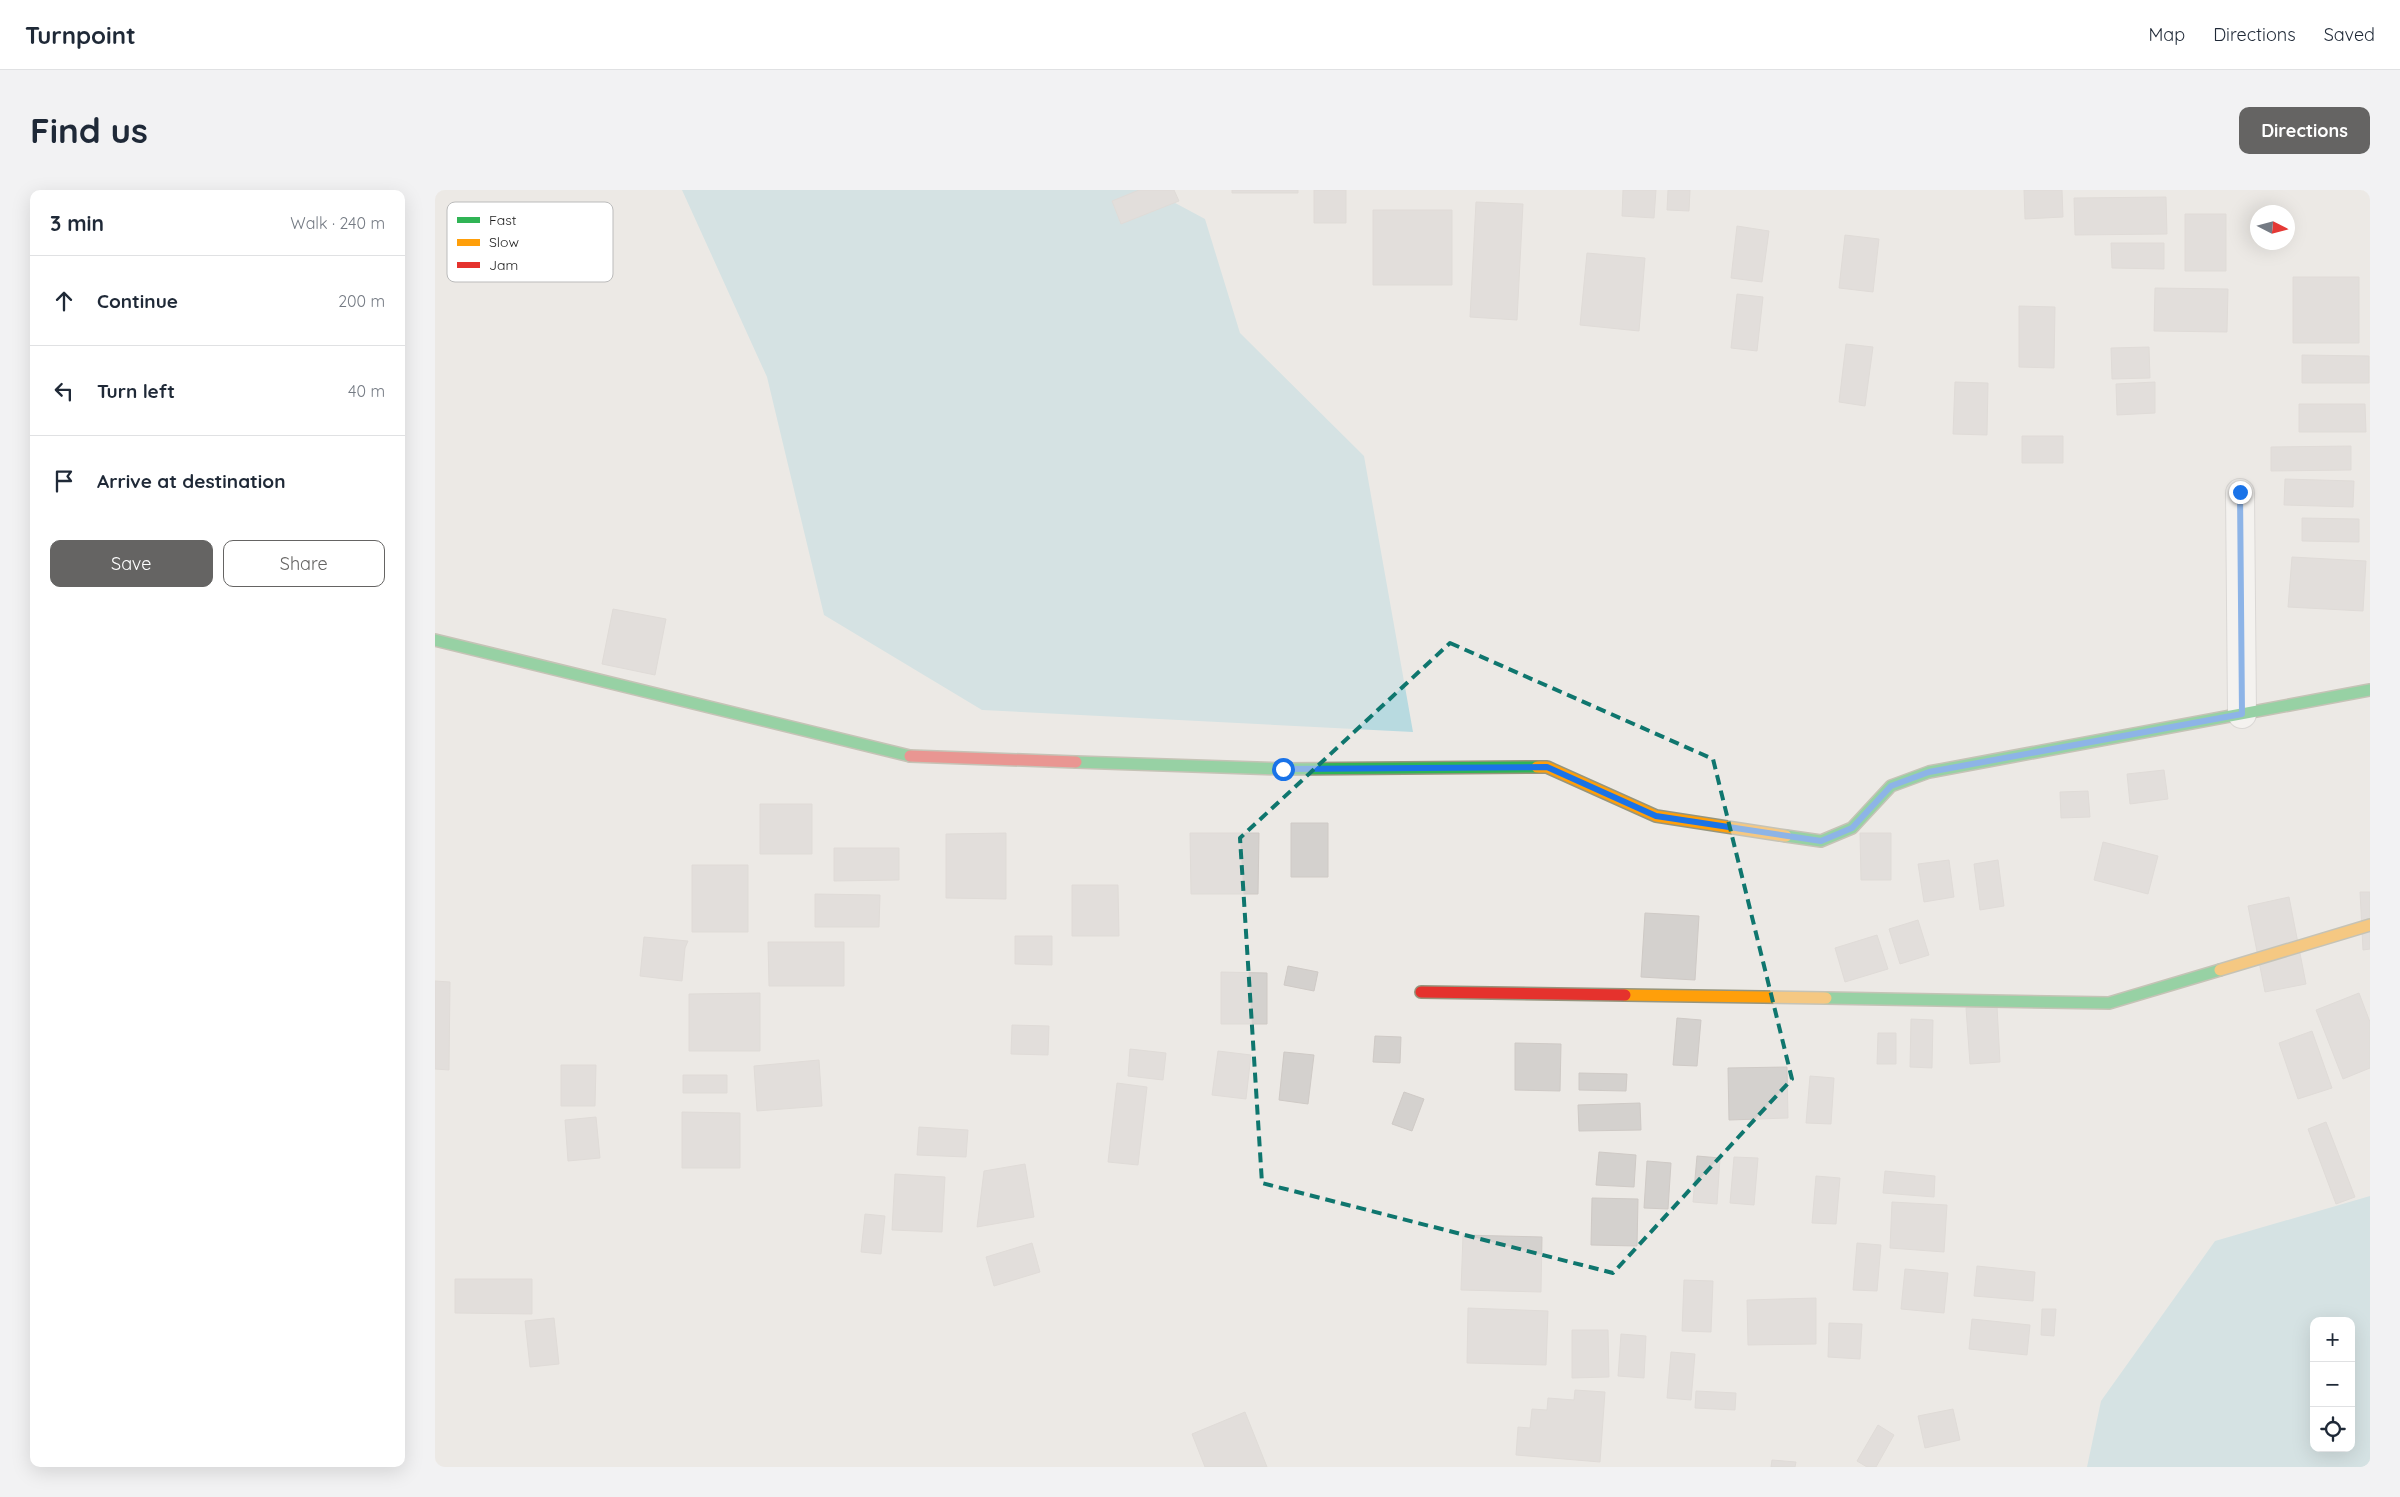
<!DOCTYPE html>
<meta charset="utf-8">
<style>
body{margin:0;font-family:Quicksand,sans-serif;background:#f2f2f3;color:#1f2937}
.controls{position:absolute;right:15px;bottom:15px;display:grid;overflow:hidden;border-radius:10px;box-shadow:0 5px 20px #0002}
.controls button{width:45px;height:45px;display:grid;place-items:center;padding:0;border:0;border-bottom:1px solid #e0e1e3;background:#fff;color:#1f2937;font:25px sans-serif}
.compass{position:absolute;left:1815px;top:15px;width:45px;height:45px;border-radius:50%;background:#fff;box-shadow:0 5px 20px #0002;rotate:96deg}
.stop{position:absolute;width:15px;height:15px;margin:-11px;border:4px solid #1a73e8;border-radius:50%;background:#fff}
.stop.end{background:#1a73e8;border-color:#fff;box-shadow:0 1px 5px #0008}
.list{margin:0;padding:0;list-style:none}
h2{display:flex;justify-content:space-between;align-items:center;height:65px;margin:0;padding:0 20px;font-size:21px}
h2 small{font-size:16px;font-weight:400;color:#747a83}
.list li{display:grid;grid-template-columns:32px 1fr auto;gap:15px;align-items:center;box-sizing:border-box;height:90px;padding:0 20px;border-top:1px solid #e0e1e3}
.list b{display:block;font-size:19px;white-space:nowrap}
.list em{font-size:16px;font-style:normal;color:#747a83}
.actions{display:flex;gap:10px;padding:15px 20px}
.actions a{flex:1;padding:11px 0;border:1px solid #656463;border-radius:10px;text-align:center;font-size:18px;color:#656463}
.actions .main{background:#656463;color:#fff}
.icon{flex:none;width:28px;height:28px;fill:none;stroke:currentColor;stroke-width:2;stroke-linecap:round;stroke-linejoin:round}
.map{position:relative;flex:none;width:1935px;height:1277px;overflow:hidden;border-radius:10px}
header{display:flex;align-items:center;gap:30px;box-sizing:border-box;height:70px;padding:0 25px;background:#fff;border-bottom:1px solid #e0e1e3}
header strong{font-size:24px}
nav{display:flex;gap:28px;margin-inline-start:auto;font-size:18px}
.intro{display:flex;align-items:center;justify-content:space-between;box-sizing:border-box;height:120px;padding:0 30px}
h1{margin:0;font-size:35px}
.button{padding:12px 22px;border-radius:10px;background:#656463;color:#fff;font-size:18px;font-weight:700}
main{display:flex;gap:30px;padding:0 30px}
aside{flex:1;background:#fff;border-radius:10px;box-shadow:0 5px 20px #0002}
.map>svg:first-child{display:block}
.water{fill:#b8dae0;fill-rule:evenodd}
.building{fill:#d4d1ce;stroke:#cfcac6}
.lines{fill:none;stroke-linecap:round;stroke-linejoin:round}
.street-casing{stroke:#c4c3c1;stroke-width:30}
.fast-casing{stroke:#96957d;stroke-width:14}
.slow-casing{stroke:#96957d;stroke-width:14}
.jam-casing{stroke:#96957d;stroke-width:14}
.street{stroke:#fcfcfb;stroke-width:28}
.fast{stroke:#30b455;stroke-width:11}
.slow{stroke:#ff9f0a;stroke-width:11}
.jam{stroke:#e5322d;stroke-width:11}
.route{stroke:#1a73e8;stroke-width:6}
.marked{fill:none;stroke:#0f766e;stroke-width:4;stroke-dasharray:10 6;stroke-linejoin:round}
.key{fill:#fff;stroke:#bbb;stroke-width:1}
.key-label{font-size:14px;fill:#1d1d1d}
</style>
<header>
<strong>Turnpoint</strong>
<nav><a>Map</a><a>Directions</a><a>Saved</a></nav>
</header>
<div class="intro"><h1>Find us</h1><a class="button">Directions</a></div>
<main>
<aside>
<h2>3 min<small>Walk · 240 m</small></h2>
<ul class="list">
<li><svg class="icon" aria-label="ahead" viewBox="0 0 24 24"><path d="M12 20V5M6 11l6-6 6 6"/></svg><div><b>Continue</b></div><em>200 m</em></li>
<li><svg class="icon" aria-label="left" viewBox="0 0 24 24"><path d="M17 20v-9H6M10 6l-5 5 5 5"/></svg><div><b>Turn left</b></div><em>40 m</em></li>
<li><svg class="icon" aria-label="arrive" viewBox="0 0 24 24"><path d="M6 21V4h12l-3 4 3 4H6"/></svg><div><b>Arrive at destination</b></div></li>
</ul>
<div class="actions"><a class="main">Save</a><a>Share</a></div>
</aside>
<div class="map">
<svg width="1935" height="1277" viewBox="0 0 1935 1277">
<rect width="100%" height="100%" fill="#ece9e5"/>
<path class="water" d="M247,0h469l54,29 35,114 124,123 49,276 -431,-22 -158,-95 -57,-238z
M1935,1006v271h-283l14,-66 114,-160zM1879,1131h37v127h-37z"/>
<path class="building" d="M704,0h35l5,11 -58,23 -9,-23z
M797,0h66v3h-66z
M879,0h32v33h-32z
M1188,0h33l-2,28 -32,-2z
M1233,0h22l-1,21 -22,-1z
M1589,0h38l1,27 -38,2z
M1731,7l1,37 -92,1 -1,-37z
M1041,12l47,2 -6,116 -47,-3z
M938,20h79v75h-79z
M1750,24h41v57h-41z
M1302,36l32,5 -7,51 -31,-4z
M1410,45l34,4 -6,53 -34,-4z
M1676,53h53v26l-52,-1z
M1152,63l58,5 -6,73 -59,-6z
M1858,87h66v66h-66z
M1720,98l73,1 -1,43 -73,-1z
M1302,104l26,3 -6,54 -26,-3z
M1584,116l36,1 -1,61 -35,-1z
M1411,154l27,3 -8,59 -26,-4z
M1714,157l1,31 -38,1 -1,-31z
M1867,165l67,1v27h-67z
M1520,192l33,1 -1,52 -34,-1z
M1720,192v31l-38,2 -1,-31z
M1864,214h66l1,28h-67z
M1587,246h41v27h-41z
M1916,256v24l-80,1v-24z
M1850,289l69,2 -1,26 -69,-2z
M1867,328l57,1v23l-57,-1z
M1857,367l74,4 -3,50 -75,-4z
M178,419l53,10 -11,56 -53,-11z
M1729,580l4,29 -38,5 -3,-30z
M1653,601l2,26 -29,1 -1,-26z
M325,614h52v50h-52z
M856,633h37v54h-37z
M571,643v66l-60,-1v-64z
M755,643h69l-1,61h-67z
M1425,643h31v47h-30z
M1668,652l55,14 -10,38 -54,-14z
M399,658h65v32l-65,1z
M1514,670l5,37 -30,5 -6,-38z
M1563,670l6,46 -24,4 -6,-46z
M257,675h56v67h-56z
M637,695h46l1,51h-47z
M1925,702h10v57l-7,1z
M380,704l65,1 -1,32h-64z
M1854,707l17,87 -41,8 -17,-86z
M1210,723l54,3 -4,64 -54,-3z
M1483,730l11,35 -29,9 -11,-35z
M1442,745l11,34 -43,13 -10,-34z
M580,746h37v29l-37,-1z
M209,747l44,4 -3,7 -3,33 -42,-5z
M333,752h76v44h-75z
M853,776l30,6 -4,19 -30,-6z
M786,782l46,1v51h-46z
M0,791l15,1 -1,88 -14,-1z
M325,803v58h-71v-57z
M1924,803l11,29v46l-27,11 -27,-69z
M1562,816l3,56 -30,2 -4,-56z
M1242,828l24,2 -4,46 -24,-1z
M1476,829l22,1 -1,48 -22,-1z
M577,835l37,1 -1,29 -37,-1z
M1877,841l20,57 -34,11 -19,-56z
M1443,843h18v31h-19z
M940,846l26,1 -1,26 -27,-1z
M1080,853l46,1 -1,47 -45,-1z
M695,859l36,4 -3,27 -35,-4z
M783,861l33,4 -5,44 -34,-4z
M849,862l30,3 -6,49 -29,-4z
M384,870l3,46 -65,5 -3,-45z
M126,875h35l-1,41h-34z
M1352,877l1,51 -59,2 -1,-52z
M1144,883l48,1 -1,17 -47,-1z
M248,885h44v18h-44z
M1375,886l24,2 -3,46 -25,-1z
M682,893l30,4 -9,78 -30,-3z
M969,902l20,7 -12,32 -20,-7z
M1205,913l1,27 -62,1 -1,-26z
M247,922l58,1v55h-58z
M161,927l4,41 -32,3 -3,-41z
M1891,932l29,75 -19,7 -28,-75z
M484,937l49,3 -2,27 -49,-2z
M1164,962l37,3 -2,32 -38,-2z
M1262,966l23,2 -3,46 -24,-2z
M1299,967l24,1 -4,47 -24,-2z
M1212,971l24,2 -3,46 -24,-1z
M590,974l9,53 -57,10 7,-56z
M1450,981l50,5 -1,21 -51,-4z
M460,984l50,3 -3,55 -50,-2z
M1381,986l24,2 -4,46 -24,-1z
M1157,1008l46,1 -1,47 -46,-1z
M1457,1012l55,3 -3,47 -54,-4z
M430,1024l20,2 -4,38 -20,-2z
M1028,1045l79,2 -1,55 -80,-2z
M597,1053l8,29 -46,14 -8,-29z
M1422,1053l24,2 -4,46 -24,-1z
M1542,1076l58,6 -2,29 -59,-5z
M1470,1079l43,4 -4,40 -43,-4z
M20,1089h77v35l-77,-1z
M1249,1090l29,1 -2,51 -29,-1z
M1381,1108v46l-68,1 -1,-45z
M1033,1118l80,3 -2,54 -79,-2z
M1607,1119h14l-2,27 -13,-1z
M119,1128l5,46 -29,3 -5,-46z
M1537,1129l58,6 -3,30 -58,-6z
M1394,1133l33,1 -2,35 -32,-2z
M1137,1140h36l1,47 -37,1z
M1186,1144l25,2 -2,42 -26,-2z
M1236,1162l24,2 -4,46 -24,-2z
M1140,1200l30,2 -5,70 -84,-7 2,-28 12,1 2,-19 15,1 1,-12 26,2z
M1261,1201l40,2 -1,17 -40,-2z
M1518,1219l7,31 -35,8 -7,-32z
M810,1222l22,55h-62l-13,-33z
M1443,1235l16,10 -18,32h-9l-10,-6z
M1337,1270l24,2 -1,5h-24z"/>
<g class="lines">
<defs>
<path id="street" d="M1805,303l2,221"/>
<path id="fast" d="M0,450l475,116
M641,572l207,7 254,-2
M1351,646l35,5 31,-13 39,-42 38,-14 441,-82
M1391,808l283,5 111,-33"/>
<path id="slow" d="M1102,577h10l109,49 130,20
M1785,780l150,-45
M1190,805l201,3"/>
<path id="jam" d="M475,566l166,6
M986,802l204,3"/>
</defs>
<use href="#street" class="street-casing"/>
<use href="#fast" class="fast-casing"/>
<use href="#slow" class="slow-casing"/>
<use href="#jam" class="jam-casing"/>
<use href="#street" class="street"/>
<use href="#fast" class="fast"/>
<use href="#slow" class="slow"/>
<use href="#jam" class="jam"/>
</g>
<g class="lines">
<path class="route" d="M848,579l264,-2 109,49 165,25 31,-13 39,-42 38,-14 313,-58 -2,-222"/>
</g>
<path d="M0 0H1935V1277H0ZM1015,453l263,116 79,320 -179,194 -351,-90 -22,-345z" fill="#ece9e5" fill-opacity=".55" fill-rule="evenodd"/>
<path class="marked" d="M1015,453l263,116 79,320 -179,194 -351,-90 -22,-345z"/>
<rect x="12" y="12" width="166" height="80" rx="8" class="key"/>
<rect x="22" y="27" width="23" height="6" fill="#30b455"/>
<rect x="22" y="49" width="23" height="7" fill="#ff9f0a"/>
<rect x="22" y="72" width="23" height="6" fill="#e5322d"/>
<g class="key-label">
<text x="54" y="35">Fast</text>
<text x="54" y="57">Slow</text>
<text x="54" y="80">Jam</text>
</g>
</svg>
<div class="controls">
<button>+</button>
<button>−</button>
<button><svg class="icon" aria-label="locate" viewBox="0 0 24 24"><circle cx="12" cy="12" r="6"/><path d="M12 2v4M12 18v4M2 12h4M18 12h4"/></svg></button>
</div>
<svg class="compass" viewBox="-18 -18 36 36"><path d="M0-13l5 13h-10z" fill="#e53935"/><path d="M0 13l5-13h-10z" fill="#747a83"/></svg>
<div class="stop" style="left:848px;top:579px"></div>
<div class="stop end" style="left:1805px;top:302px"></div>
</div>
</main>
